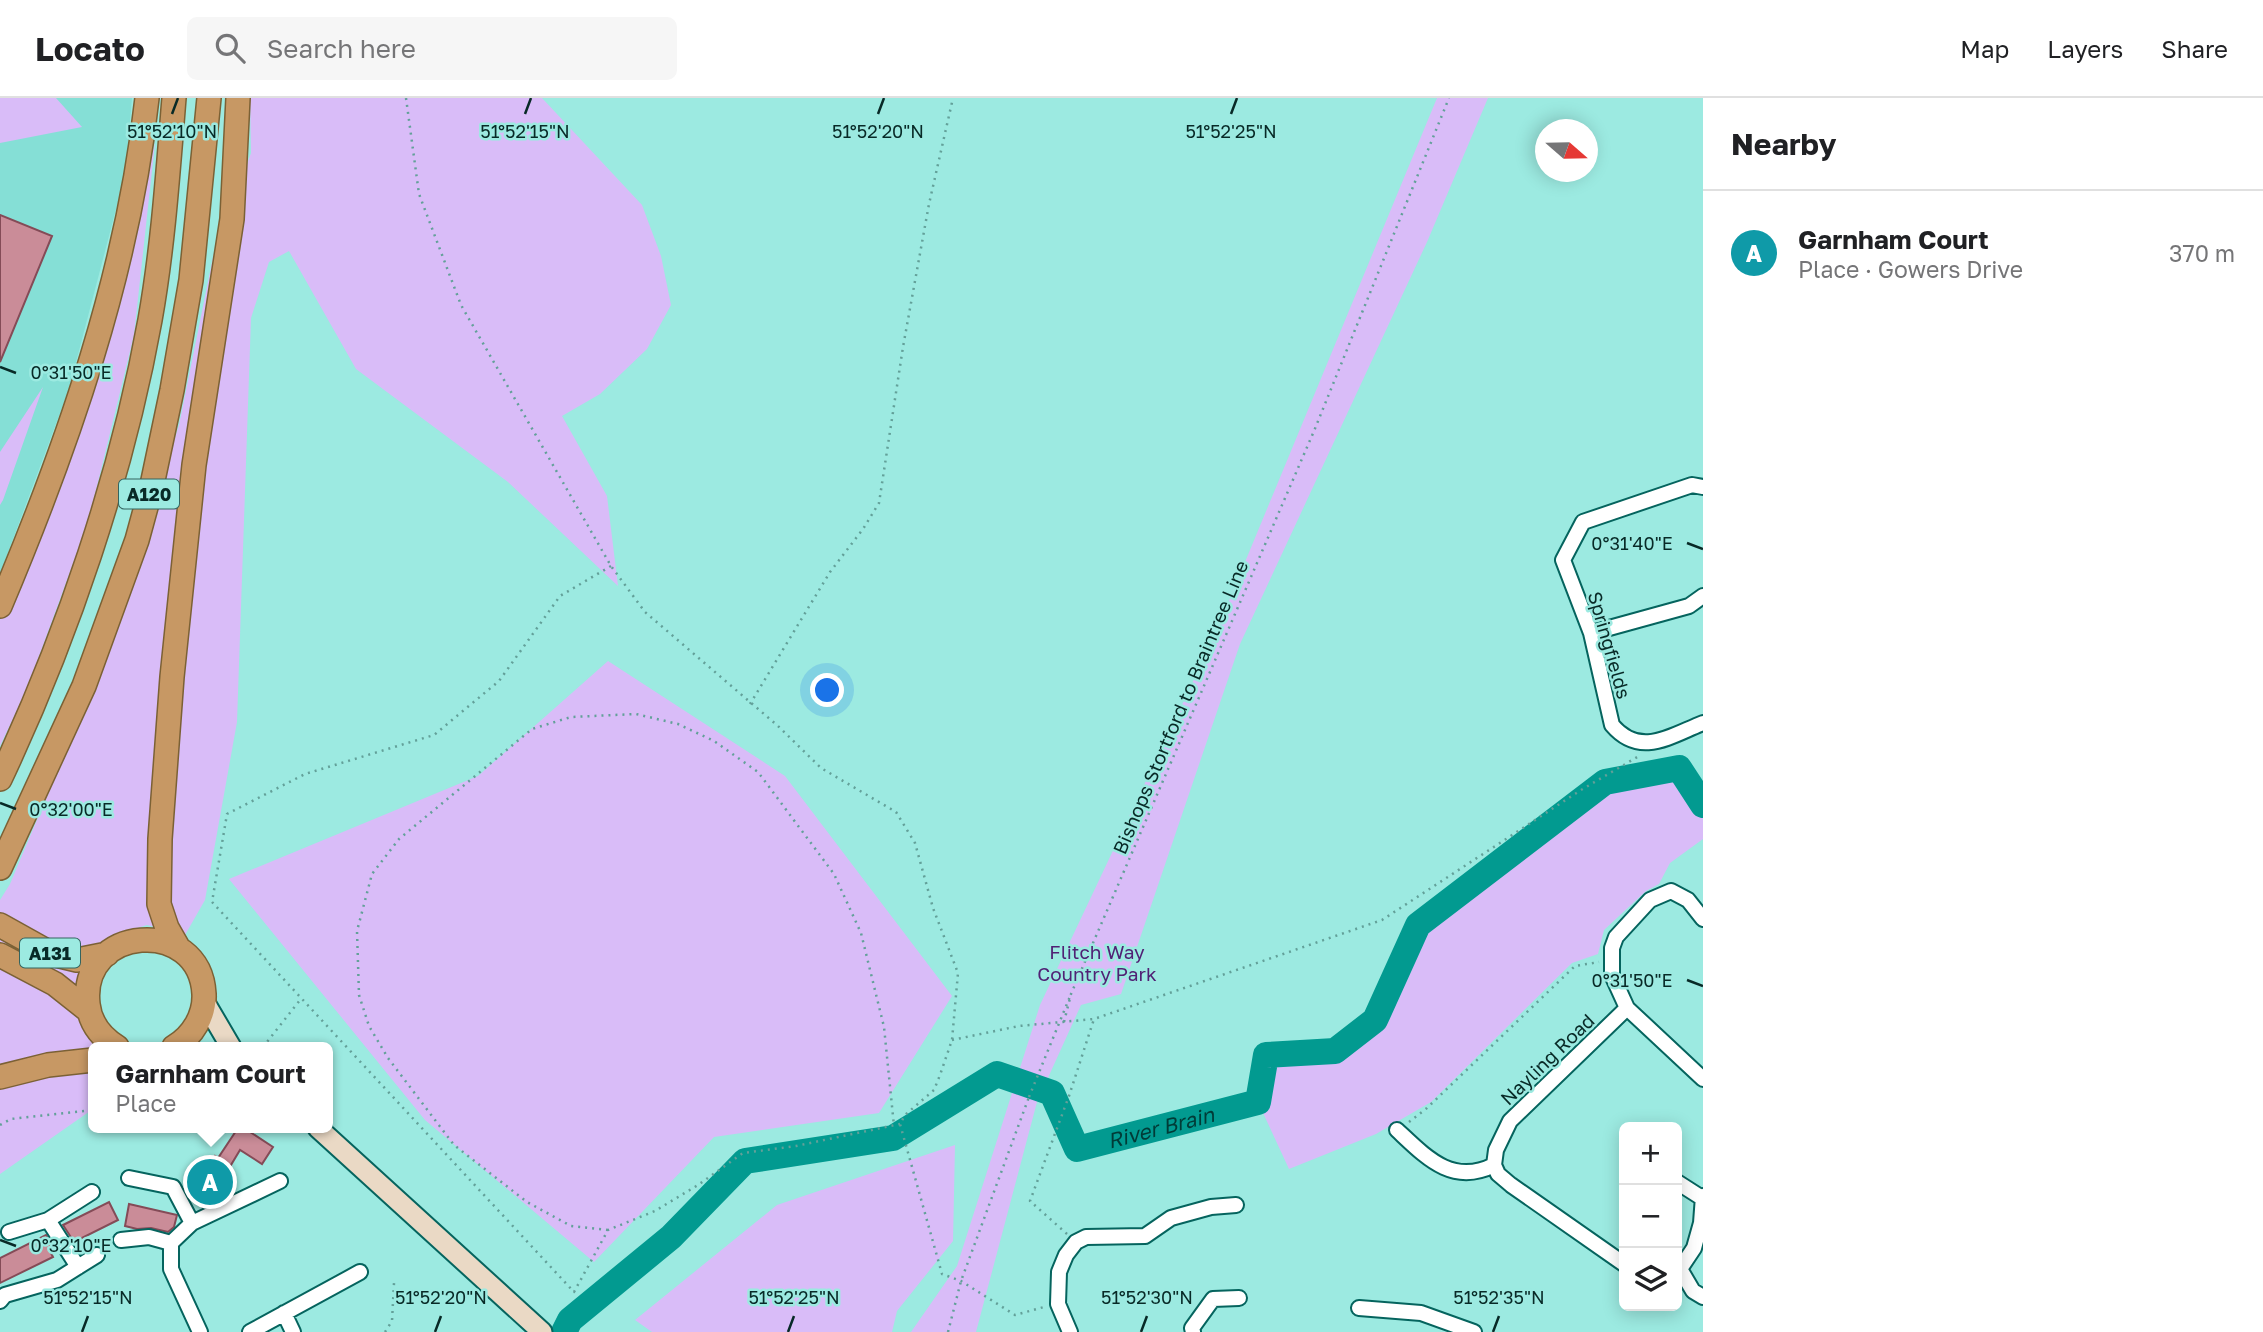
<!DOCTYPE html>
<meta charset="utf-8">
<style>
body{margin:0;font-family:"Golos Text",sans-serif;background:#f6f6f6;color:#202124}
.controls{position:absolute;right:21px;bottom:21px;display:grid;overflow:hidden;border-radius:10px;box-shadow:0 4px 18px #0003}
.controls button{width:63px;height:63px;display:grid;place-items:center;padding:0;border:0;border-bottom:2px solid #e0e0e0;background:#fff;color:#202124;font:35px sans-serif}
.compass{position:absolute;left:1535px;top:21px;width:63px;height:63px;border-radius:50%;background:#fff;box-shadow:0 4px 18px #0003;rotate:110deg}
.you{position:absolute;left:828px;top:593px;width:24px;height:24px;margin:-18px;border:5px solid #fff;border-radius:50%;background:#1a73e8;box-shadow:0 0 0 10px #1a73e833}
.badge{display:grid;place-items:center;width:46px;height:46px;border-radius:50%;background:#1a73e8;color:#fff;font-size:23px;font-weight:700}
.pin{position:absolute;translate:-50% -50%;border:4px solid #fff;box-shadow:0 2px 7px #0006}
.popup{position:absolute;left:88px;top:944px;width:245px;height:91px;box-sizing:border-box;display:grid;place-content:center;border-radius:10px;background:#fff;filter:drop-shadow(0 2px 5px #0005);font-size:23px;white-space:nowrap;color:#757577}
.popup b{font-size:26px;color:#202124}
.popup::after{content:'';position:absolute;left:50%;top:100%;margin-left:-14px;border:14px solid transparent;border-top-color:#fff}
.list{margin:0;padding:0;list-style:none}
h2{display:flex;justify-content:space-between;align-items:center;height:91px;margin:0;padding:0 28px;font-size:30px}
h2 small{font-size:23px;font-weight:400;color:#757577}
.list li{display:grid;grid-template-columns:46px 1fr auto;gap:21px;align-items:center;box-sizing:border-box;height:126px;padding:0 28px;border-top:2px solid #e0e0e0}
.list b{display:block;font-size:26px;white-space:nowrap}
.list p{margin:0;font-size:23px;white-space:nowrap;color:#757577}
.list em{font-size:23px;font-style:normal;color:#757577}
.icon{flex:none;width:38px;height:38px;fill:none;stroke:currentColor;stroke-width:2;stroke-linecap:round;stroke-linejoin:round}
.map{position:relative;flex:none;width:1703px;height:1234px;overflow:hidden}
header{display:flex;align-items:center;gap:42px;box-sizing:border-box;height:98px;padding:0 35px;background:#fff;border-bottom:2px solid #e0e0e0}
header strong{font-size:33px}
nav{display:flex;gap:38px;margin-inline-start:auto;font-size:24px}
.search{width:490px;height:63px;background:#f6f6f6;display:flex;align-items:center;gap:18px;box-sizing:border-box;padding:0 24px;border-radius:10px;color:#757577;font-size:26px}
main{display:flex}
aside{flex:1;background:#fff}
.map>svg:first-child{display:block}
.built{fill:#85dfd6}
.green{fill:#d9bcf8}
.lines{fill:none;stroke-linecap:round;stroke-linejoin:round}
.river{stroke:#029a90;stroke-width:26}
.building{fill:#ca8c98;stroke:#844b57;stroke-width:2}
.minor-casing{stroke:#05645e;stroke-width:18}
.secondary-casing{stroke:#05645e;stroke-width:23}
.trunk-casing{stroke:#7b6135;stroke-width:26}
.path{stroke:#63a099;stroke-width:2.5;stroke-dasharray:2 5;stroke-linecap:butt}
.minor{stroke:#fff;stroke-width:14}
.secondary{stroke:#ead9c5;stroke-width:19}
.trunk{stroke:#c79864;stroke-width:23}
.path-bridge{stroke:#63a099;stroke-width:2.5;stroke-dasharray:2 5;stroke-linecap:butt}
.ticks{fill:none;stroke:#082a27;stroke-width:2.5}
.labels{text-anchor:middle;dominant-baseline:central;stroke-width:5;stroke-linejoin:round;paint-order:stroke}
.shield{fill:#9ceae1;stroke:#34645f;stroke-width:2}
.shield-label{font-size:18px;font-weight:bold;fill:#082a27}
.street-label{font-size:19px;fill:#082a27;stroke:#9ceae1}
.park-label{font-size:19px;fill:#502174;stroke:#9ceae1}
.water-label{font-size:21px;font-style:italic;fill:#013b37;stroke:#9ceae1}
.ticks-label{font-size:18px;text-anchor:middle;fill:#082a27;stroke:#9ceae1;stroke-width:5;stroke-linejoin:round;paint-order:stroke}
</style>
<header>
<strong>Locato</strong>
<div class="search"><svg class="icon" aria-label="search" viewBox="0 0 24 24"><circle cx="10" cy="10" r="6"/><path d="M15 15l6 6"/></svg>Search here</div>
<nav><a>Map</a><a>Layers</a><a>Share</a></nav>
</header>
<main>
<div class="map">
<svg width="1703" height="1234" viewBox="0 0 1703 1234">
<rect width="100%" height="100%" fill="#9ceae1"/>
<path class="built" d="M0,0h132l-6,73 -57,218 -69,185z"/>
<path class="green" d="M0,0h56l26,29 -82,16z
M250,0h292l100,107 19,51 10,49 -24,44 -47,45 -38,22 45,80 11,90 -110,-104 -152,-113 -67,-118 -20,11 -18,56 -14,404 -32,178 -20,35 -38,-10 -32,10 -31,30 -5,51 19,31h-5v62l-93,65v-274l10,-16 90,-214 79,-245 34,-168 38,-104z
M1437,0h51l-61,144 -187,402 -119,350 -40,11 -44,97 -61,230h-65l46,-66 83,-261 174,-368z
M155,45l-21,192 -46,188 -62,169 -26,54v-126l73,-179z
M43,289l-40,113 -3,5v-53z
M608,563l177,115 167,220 -73,117 -165,24 -120,125 -169,-142 -196,-241 249,-103z
M1679,670l24,37v34l-33,24 -11,21 -13,7 -42,39 -6,24 -26,9 -141,139 -55,32 -87,35 -31,-67 8,-47 69,-4 40,-31 43,-95 187,-143z
M955,1047l-2,96 -56,70 -5,21h-240l-17,-12 142,-115z"/>
<g class="lines">
<path class="river" id="s1" d="M564,1234l6,-12 101,-83 74,-76 148,-23 104,-64 55,19 25,56 181,-47 8,-47 69,-4 40,-31 43,-95 187,-143 74,-14 24,37"/>
</g>
<path class="building" d="M0,117l52,21 -52,126z
M238,1030h6l29,19 -11,17 -22,-14 -33,55 -4,2 -13,-9 25,-42 3,2z
M109,1104l9,18 -44,22 -11,-17z
M129,1106l48,11 -3,12 -6,5 -17,-4 -14,1 -12,-3z
M46,1137l10,16 -5,2 2,4 -53,26v-25z"/>
<g class="lines">
<defs>
<path id="minor" d="M1703,389l-11,-2 -109,37 -20,38 28,73 21,92c28,33 58,11 91,-2
M1591,535l98,-27 14,-10
M1627,910l-15,-33v-27l4,-11 34,-37 21,-9 17,9 15,19
M1397,1032c29,27 55,56 97,35
M129,1080l44,9 19,36
M1677,1084l25,16
M48,1122l30,47
M9,1134l39,-12 44,-28
M121,1142l28,-3 22,6
M1624,1166l-113,-79 -13,-11 -4,-9 2,-15 14,-29 117,-113 76,71
M1680,1171l14,-21 7,-25 2,-27
M1677,1172l3,-1 13,22 10,6
M0,1203l5,-6 52,-15 40,-25
M1359,1210l62,5 53,19
M284,1215l9,19
M200,1234l-29,-63v-26l21,-20 88,-42
M250,1234l110,-60
M1070,1234l-12,-28 1,-32 7,-17 10,-13 10,-5 59,-1 26,-18 40,-11 25,-2
M1193,1234l-1,-4 21,-29 26,-1"/>
<path id="secondary" d="M204,903l27,46
M318,1030l224,204"/>
<path id="trunk" d="M0,508c68,-161 128,-333 147,-508
M0,681c67,-142 122,-304 150,-459 13,-73 18,-148 24,-222
M0,770l84,-182 53,-146 15,-55 20,-95 19,-110 18,-182
M0,827l52,29 25,6 30,-6
M179,851l-12,-21 -8,-24 1,-65 12,-162 22,-212 38,-246 6,-121
M0,857l55,29 34,27
M117,949c-16,-10 -27,-24 -29,-43 -9,-79 112,-88 116,-10 1,21 -11,42 -30,53
M0,979l48,-12 45,-5"/>
</defs>
<use href="#minor" class="minor-casing"/>
<use href="#secondary" class="secondary-casing"/>
<use href="#trunk" class="trunk-casing"/>
<path class="path" d="M406,0l13,96 42,111 150,261 34,46 133,114 43,42 75,44 19,31 18,65 25,65 -6,67 -12,35 -6,15 -29,25 -5,9 42,150 19,7 54,34 29,-8
M611,468l-51,30 -61,85 -65,54 -129,39 -78,40 -15,88 362,390 34,-62 47,-19 43,-26 45,-32 53,-7 104,-22
M750,606l80,-132 33,-43 16,-26 24,-156 26,-143 24,-106
M1064,924l7,-28 243,-563 135,-333
M952,942l67,-14 75,-7 288,-99 199,-130 58,-34
M263,949l37,-47
M1409,1024l18,-14 148,-142 24,-4
M0,1027l11,-6 82,-9
M608,1132l-37,-4 -44,-24 -73,-57 -66,-87 -19,-32 -10,-31 -2,-64 15,-57 27,-35 133,-110 39,-12 65,-3 42,10 36,17 44,31 76,102 27,59 23,94 10,99
M1067,1136l-37,-33 39,-105 25,-77
M385,1234l7,-11 2,-38
M948,1234l13,-51 68,-184"/>
<use href="#minor" class="minor"/>
<use href="#secondary" class="secondary"/>
<use href="#trunk" class="trunk"/>
<path class="path-bridge" d="M1029,999l42,-103"/>
</g>
<path class="ticks" d="M172,16l6,-16M525,16l6,-16M878,16l6,-16M1231,16l6,-16M0,269l16,6M1687,445l16,6M0,705l16,6M1687,882l16,6M0,1142l16,6M82,1234l6,-16M435,1234l6,-16M788,1234l6,-16M1141,1234l6,-16M1493,1234l6,-16"/>
<g class="labels">
<g class="shield">
<rect x="119" y="381.5" width="60" height="29" rx="5"/>
<rect x="20" y="840.5" width="60" height="29" rx="5"/>
</g>
<g class="shield-label">
<text x="149" y="396">A120</text>
<text x="50" y="855">A131</text>
</g>
<g class="street-label">
<text transform="translate(1610 547) rotate(74)">Springfields</text>
<text transform="translate(1180 609) rotate(-67)">Bishops Stortford to Braintree Line</text>
<text transform="translate(1547 961) rotate(-44)">Nayling Road</text>
</g>
<g class="park-label">
<text x="1097" y="853">Flitch Way<tspan x="1097" dy="22">Country Park</tspan></text>
</g>
<g class="water-label">
<text stroke="none"><textPath href="#s1" startOffset="728">River Brain</textPath></text>
</g>
</g>
<g class="ticks-label">
<text x="172" y="40">51°52'10"N</text>
<text x="525" y="40">51°52'15"N</text>
<text x="878" y="40">51°52'20"N</text>
<text x="1231" y="40">51°52'25"N</text>
<text x="71" y="281">0°31'50"E</text>
<text x="1632" y="452">0°31'40"E</text>
<text x="71" y="718">0°32'00"E</text>
<text x="1632" y="889">0°31'50"E</text>
<text x="71" y="1154">0°32'10"E</text>
<text x="88" y="1206">51°52'15"N</text>
<text x="441" y="1206">51°52'20"N</text>
<text x="794" y="1206">51°52'25"N</text>
<text x="1147" y="1206">51°52'30"N</text>
<text x="1499" y="1206">51°52'35"N</text>
</g>
</svg>
<div class="controls">
<button>+</button>
<button>−</button>
<button><svg class="icon" aria-label="layers" viewBox="0 0 24 24"><path d="M12 4l9 5-9 5-9-5zM3 14l9 5 9-5"/></svg></button>
</div>
<svg class="compass" viewBox="-18 -18 36 36"><path d="M0-13l5 13h-10z" fill="#e53935"/><path d="M0 13l5-13h-10z" fill="#757577"/></svg>
<div class="you"></div>
<div class="pin badge" style="left:210px;top:1084px;background:#0f9aa8">A</div>
<div class="popup"><b>Garnham Court</b>Place</div>
</div>
<aside>
<h2>Nearby<small></small></h2>
<ul class="list">
<li><span class="badge" style="background:#0f9aa8">A</span><div><b>Garnham Court</b><p>Place · Gowers Drive</p></div><em>370 m</em></li>
</ul>
</aside>
</main>
